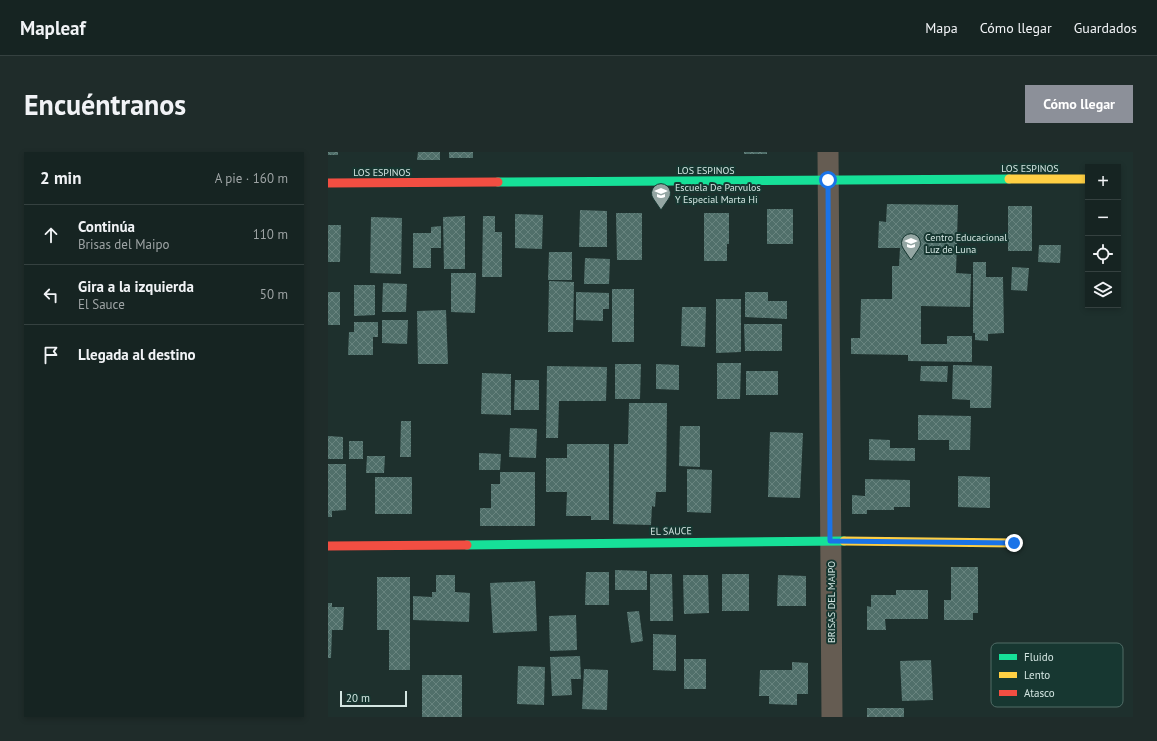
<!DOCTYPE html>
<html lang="es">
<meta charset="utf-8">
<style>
body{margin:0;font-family:"PT Sans",sans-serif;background:#1f2c2a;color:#f1f3f6}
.controls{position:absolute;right:12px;top:12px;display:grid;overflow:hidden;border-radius:0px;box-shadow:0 2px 6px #0003}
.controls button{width:36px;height:36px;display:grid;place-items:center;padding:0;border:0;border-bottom:1px solid #354140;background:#162422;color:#f1f3f6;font:20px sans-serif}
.scale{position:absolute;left:12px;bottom:10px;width:67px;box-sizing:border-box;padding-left:4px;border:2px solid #d4e6e2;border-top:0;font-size:11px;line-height:14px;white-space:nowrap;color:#d4e6e2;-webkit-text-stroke:3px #173731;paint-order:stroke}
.stop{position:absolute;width:12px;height:12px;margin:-9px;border:3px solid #1a73e8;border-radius:50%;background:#fff}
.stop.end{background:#1a73e8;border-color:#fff;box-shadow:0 1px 4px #0008}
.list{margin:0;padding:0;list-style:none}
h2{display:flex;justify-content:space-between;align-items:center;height:52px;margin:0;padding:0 16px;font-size:17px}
h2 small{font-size:13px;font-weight:400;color:#9ea4a5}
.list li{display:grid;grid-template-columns:26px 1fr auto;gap:12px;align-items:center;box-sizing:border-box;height:60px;padding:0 16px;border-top:1px solid #354140}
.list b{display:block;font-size:15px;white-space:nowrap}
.list p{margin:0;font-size:13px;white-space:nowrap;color:#9ea4a5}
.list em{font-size:13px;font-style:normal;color:#9ea4a5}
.icon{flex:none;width:22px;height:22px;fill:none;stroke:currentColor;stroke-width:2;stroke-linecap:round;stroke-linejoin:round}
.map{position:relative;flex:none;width:805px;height:565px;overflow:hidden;border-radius:0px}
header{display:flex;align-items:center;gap:24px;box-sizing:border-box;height:56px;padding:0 20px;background:#162422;border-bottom:1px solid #354140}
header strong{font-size:19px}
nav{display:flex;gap:22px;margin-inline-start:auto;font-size:14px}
.intro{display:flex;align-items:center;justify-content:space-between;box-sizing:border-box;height:96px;padding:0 24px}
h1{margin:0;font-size:28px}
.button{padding:10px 18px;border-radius:0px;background:#8c9099;color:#fff;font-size:14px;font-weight:700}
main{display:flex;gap:24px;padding:0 24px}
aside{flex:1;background:#162422;border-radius:0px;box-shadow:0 2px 6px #0003}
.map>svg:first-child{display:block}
.building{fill:url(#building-cross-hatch)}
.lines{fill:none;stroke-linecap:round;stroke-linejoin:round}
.street{stroke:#655c52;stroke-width:21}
.fast{stroke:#16e098;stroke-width:9}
.slow{stroke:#ffcf43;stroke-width:9}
.jam{stroke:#f24e42;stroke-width:9}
.route{stroke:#1a73e8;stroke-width:5}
.labels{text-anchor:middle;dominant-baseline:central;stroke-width:4;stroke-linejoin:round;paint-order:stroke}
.street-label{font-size:10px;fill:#d4e6e2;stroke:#173731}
.poi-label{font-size:10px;fill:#d4e6e2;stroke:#173731;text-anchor:start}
.key{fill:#173731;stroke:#506c66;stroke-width:1}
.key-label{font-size:11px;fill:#d4e6e2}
</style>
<header>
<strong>Mapleaf</strong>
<nav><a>Mapa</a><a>Cómo llegar</a><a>Guardados</a></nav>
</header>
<div class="intro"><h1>Encuéntranos</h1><a class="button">Cómo llegar</a></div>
<main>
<aside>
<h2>2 min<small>A pie · 160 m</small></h2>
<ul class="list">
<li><svg class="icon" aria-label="ahead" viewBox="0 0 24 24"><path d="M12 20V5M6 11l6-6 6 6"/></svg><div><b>Continúa</b><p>Brisas del Maipo</p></div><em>110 m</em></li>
<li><svg class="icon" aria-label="left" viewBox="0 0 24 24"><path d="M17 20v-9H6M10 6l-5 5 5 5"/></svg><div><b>Gira a la izquierda</b><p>El Sauce</p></div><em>50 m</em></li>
<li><svg class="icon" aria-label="arrive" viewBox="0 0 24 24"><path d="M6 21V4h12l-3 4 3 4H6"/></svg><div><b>Llegada al destino</b></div></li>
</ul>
</aside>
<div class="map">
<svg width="805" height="565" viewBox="0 0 805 565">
<defs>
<pattern id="building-cross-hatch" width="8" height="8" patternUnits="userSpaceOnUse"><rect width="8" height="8" fill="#506f6a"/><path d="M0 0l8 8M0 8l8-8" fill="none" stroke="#68847f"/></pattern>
</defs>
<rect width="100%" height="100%" fill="#1e302d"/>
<path class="building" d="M0,0h10v3h-10z
M90,0h22v8h-23z
M121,0h24v6h-24z
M416,0h23v2h-23z
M559,52l71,1 -2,68 15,1 -1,33 -49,-1v38h26v-8h25v26l-64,-1v-6l-57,-1v-16h9l1,-39h31v-33h7l1,-18h-22l1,-27 7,1z
M680,54h24v45h-24z
M439,57h26v35h-26z
M252,58l27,1v36h-28z
M288,61h26v47h-25z
M376,61h25v31h-2v17h-23z
M187,62l28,1 -1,34 -27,-1z
M137,64v53h-21l-1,-52z
M155,64h12v16h7v45h-20z
M43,65l31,1 -1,56 -31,-1z
M0,73h13l-1,37h-12z
M113,74v22h-10v20h-18v-35h18v-6z
M711,93h22l-1,18 -22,-1z
M221,100h23v28h-24z
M257,106l25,1 -1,25h-25z
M645,110h13v15h17l1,56 -16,1v7l-13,-1v-7h-2z
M684,115l17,1 -2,23 -16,-1z
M123,121h25l-1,40 -24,-1z
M221,129l25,1 -1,50h-25z
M55,131l24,1 -1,28h-24z
M26,133h21v30l-21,1z
M284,137h22v53h-22z
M0,140h12v33h-12z
M248,140l33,1v16h-6v12l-27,-1z
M417,140h23v9h19v18l-42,-2z
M388,147h25v53l-25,1z
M354,155h24l-1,40 -24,-1z
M118,158l2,54h-30l-1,-53z
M54,168h26l-1,24 -25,-1z
M26,170h24v15h-5v18h-25l1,-23h5z
M416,172h38v27h-37z
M389,211h24l-1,36h-23z
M287,212h26l-1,35h-25z
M328,212l23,1v25l-23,-1z
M625,213l39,1 -1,42h-21v-8l-18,-1z
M219,214l60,1 -1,34h-47l-1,37h-12z
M593,214h27l-1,16 -27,-1z
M418,219h32v24h-32z
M154,221l29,1v41l-30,-1z
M187,228h24v30h-25z
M301,251h38l-1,89h-10l-1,15 -3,-1 -1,19 -38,-1 1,-80h14z
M590,263l53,1 -1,34h-21v-10h-31z
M73,269h10v36h-11z
M352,274h20v41l-21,-1z
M182,276l27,1 -1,29 -27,-1z
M442,280l33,1 -3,65 -32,-1z
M0,284l15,1v22h-15z
M541,287l21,1v8h25v13l-46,-1z
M21,289h14v18h-14z
M239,292h42v76h-18v-4h-25l1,-24h-21v-34h21z
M151,301l22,1 -1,16h-21z
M39,304h18l-1,17h-18z
M0,312h18v46l-14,1v6h-4z
M359,317l25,1 -1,43 -24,-1z
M172,320h35v54h-55v-18h11v-24h9z
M630,324l32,1v31l-32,-1z
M47,325h37v37h-37z
M537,327l45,1v27h-16v3h-27v4h-15v-19l13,1z
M623,415h27v46h-5v7h-29v-20h7z
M287,418l32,1v19h-32z
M258,420h23v33h-24z
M322,422h22l1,47h-23z
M394,422h27v37h-27z
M108,423h19v17l15,1 -1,29 -56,-2v-24l19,1v-5h4z
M355,423h25l1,38 -25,1z
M450,423l28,1v30h-29z
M49,425h33v93h-21v-40h-12z
M207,429l2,50 -44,2 -3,-50z
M568,438h32v29h-43l1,11h-19v-24l4,1v-12h25z
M0,451h4v4h12l-1,23h-11l-1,28h-3z
M311,459l4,30 -12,2 -4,-31z
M248,463l1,35 -27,1 -1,-35z
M325,482l23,1v36l-23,-1z
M252,504l1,23h-10l1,16 -20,1 -2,-39z
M356,507h22v30h-22z
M603,508l2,40 -31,1 -2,-40z
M464,510l16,1v31h-11v11l-28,-1v-8h-10l1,-26h32z
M190,514l27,1 -1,38 -27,-1z
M256,517l24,1 -1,40 -25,-1z
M94,523h40v42h-40z
M539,556h37v9h-37z"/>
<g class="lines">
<path class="street" d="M500,0l4,565"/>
<path class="fast" d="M170,30l511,-3
M139,393l377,-4"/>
<path class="slow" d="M681,27h75
M516,389l170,2"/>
<path class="jam" d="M0,31l170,-1
M0,394l139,-1"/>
</g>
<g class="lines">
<path class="route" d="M500,28l2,361 184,2"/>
</g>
<defs>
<symbol id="school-pin" viewBox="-11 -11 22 30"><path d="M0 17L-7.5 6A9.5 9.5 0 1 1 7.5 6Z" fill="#94a6a3" stroke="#173731"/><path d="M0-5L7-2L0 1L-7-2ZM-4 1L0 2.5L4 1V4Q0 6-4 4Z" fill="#fff"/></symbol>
</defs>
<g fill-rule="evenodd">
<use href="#school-pin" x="322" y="30" width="22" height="30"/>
<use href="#school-pin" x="572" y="80" width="22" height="30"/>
</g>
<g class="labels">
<g class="street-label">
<text x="702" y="16">LOS ESPINOS</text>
<text x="378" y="18">LOS ESPINOS</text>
<text x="54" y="20">LOS ESPINOS</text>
<text transform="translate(343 379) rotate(-1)">EL SAUCE</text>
<text transform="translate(503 450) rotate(-90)">BRISAS DEL MAIPO</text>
</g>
<g class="poi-label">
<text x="347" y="35">Escuela De Parvulos<tspan x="347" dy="12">Y Especial Marta Hi</tspan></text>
<text x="597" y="85">Centro Educacional<tspan x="597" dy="12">Luz de Luna</tspan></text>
</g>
</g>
<rect x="663" y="491" width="132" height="64" rx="6" class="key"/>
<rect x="671" y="502" width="18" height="6" fill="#16e098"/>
<rect x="671" y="520" width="18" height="6" fill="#ffcf43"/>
<rect x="671" y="538" width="18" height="6" fill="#f24e42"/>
<g class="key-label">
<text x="696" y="509">Fluido</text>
<text x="696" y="527">Lento</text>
<text x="696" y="545">Atasco</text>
</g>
</svg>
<div class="controls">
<button>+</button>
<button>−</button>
<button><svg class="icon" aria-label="locate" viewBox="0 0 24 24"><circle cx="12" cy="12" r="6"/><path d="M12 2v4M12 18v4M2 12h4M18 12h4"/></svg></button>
<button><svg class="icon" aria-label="layers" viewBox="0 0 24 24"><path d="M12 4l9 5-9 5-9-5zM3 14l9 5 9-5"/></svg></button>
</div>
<div class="scale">20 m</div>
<div class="stop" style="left:500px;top:28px"></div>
<div class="stop end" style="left:686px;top:391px"></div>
</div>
</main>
